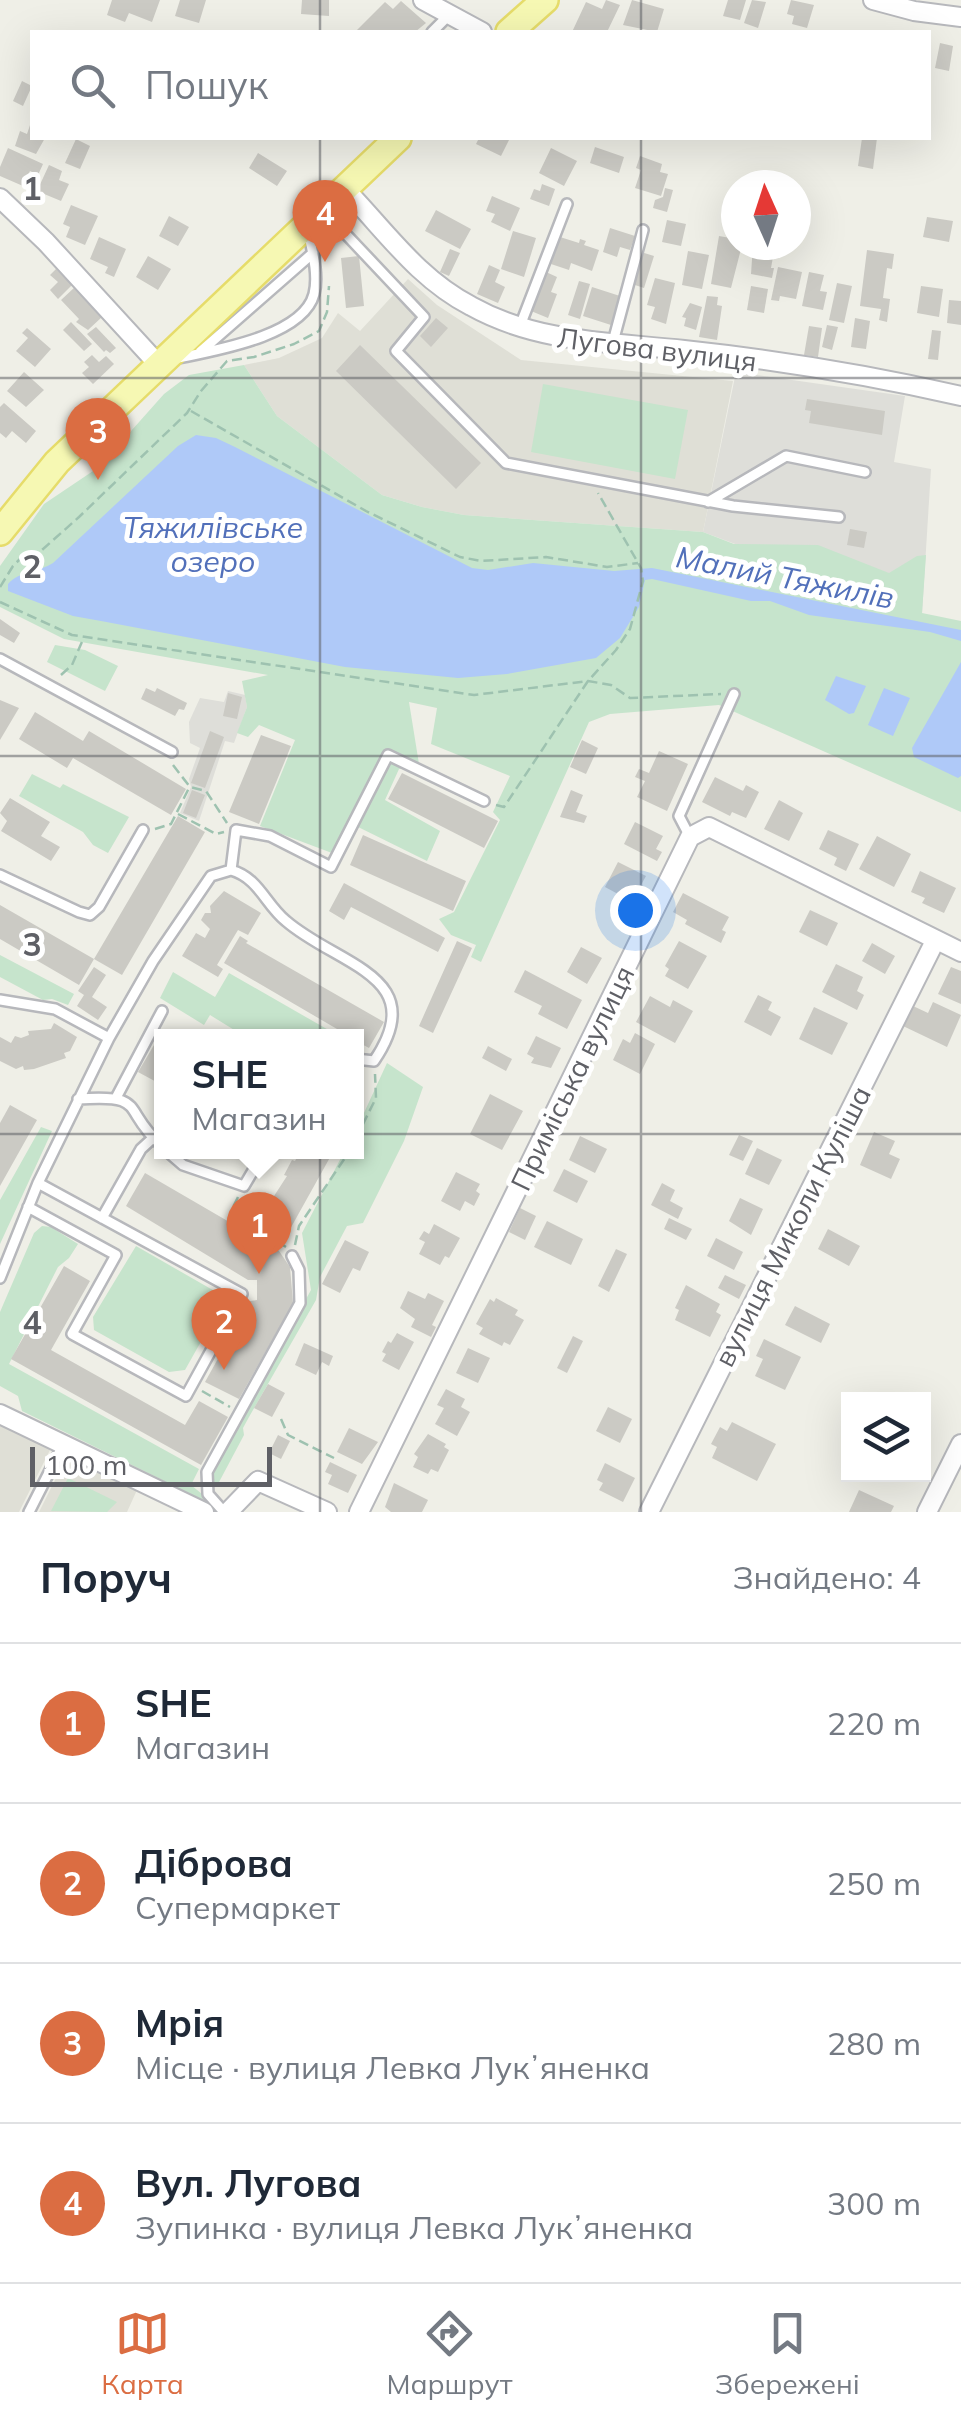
<!DOCTYPE html>
<html lang="uk">
<meta charset="utf-8">
<style>
body{margin:0;font-family:Mulish,sans-serif;background:#f6f6f7;color:#1f2937}
.controls{position:absolute;right:30px;bottom:30px;display:grid;overflow:hidden;border-radius:0px;box-shadow:0 10px 40px #0002}
.controls button{width:90px;height:90px;display:grid;place-items:center;padding:0;border:0;border-bottom:2px solid #e0e1e3;background:#fff;color:#1f2937;font:50px sans-serif}
.compass{position:absolute;left:721px;top:170px;width:90px;height:90px;border-radius:50%;background:#fff;box-shadow:0 10px 40px #0002;rotate:357deg}
.scale{position:absolute;left:30px;bottom:25px;width:242px;box-sizing:border-box;padding-left:10px;border:5px solid #5f6066;border-top:0;font-size:28px;line-height:35px;white-space:nowrap;color:#5f6066;-webkit-text-stroke:8px #fff;paint-order:stroke}
.you{position:absolute;left:635px;top:910px;width:35px;height:35px;margin:-25px;border:8px solid #fff;border-radius:50%;background:#1a73e8;box-shadow:0 0 0 15px #1a73e833}
.badge{display:grid;place-items:center;width:65px;height:65px;border-radius:50%;background:#db6d42;color:#fff;font-size:32px;font-weight:700}
.pin{position:absolute;translate:-50% -82px;filter:drop-shadow(0 2px 5px #0008)}
.pin::after{content:'';position:absolute;top:52px;width:35px;height:30px;background:inherit;clip-path:polygon(0 0,100% 0,50% 100%)}
.popup{position:absolute;left:154px;top:1029px;width:210px;height:130px;box-sizing:border-box;display:grid;place-content:center;border-radius:0px;background:#fff;filter:drop-shadow(0 2px 8px #0005);font-size:32px;white-space:nowrap;color:#747a83}
.popup b{font-size:38px;color:#1f2937}
.popup::after{content:'';position:absolute;left:50%;top:100%;margin-left:-20px;border:20px solid transparent;border-top-color:#fff}
.list{margin:0;padding:0;list-style:none}
h2{display:flex;justify-content:space-between;align-items:center;height:130px;margin:0;padding:0 40px;font-size:42px}
h2 small{font-size:32px;font-weight:400;color:#747a83}
.list li{display:grid;grid-template-columns:65px 1fr auto;gap:30px;align-items:center;box-sizing:border-box;height:160px;padding:0 40px;border-top:2px solid #e0e1e3}
.list b{display:block;font-size:38px;white-space:nowrap}
.list p{margin:0;font-size:32px;white-space:nowrap;color:#747a83}
.list em{font-size:32px;font-style:normal;color:#747a83}
.icon{flex:none;width:55px;height:55px;fill:none;stroke:currentColor;stroke-width:2;stroke-linecap:round;stroke-linejoin:round}
.map{position:relative;flex:none;width:961px;height:1512px;overflow:hidden}
.search{position:absolute;background:#fff;box-shadow:0 10px 40px #0002;left:30px;right:30px;top:30px;height:110px;display:flex;align-items:center;gap:25px;box-sizing:border-box;padding:0 35px;border-radius:0px;color:#747a83;font-size:38px}
.sheet{height:770px;background:#fff}
nav{display:flex;justify-content:space-around;align-items:center;box-sizing:border-box;height:140px;border-top:2px solid #e0e1e3;background:#fff;font-size:28px;color:#747a83}
nav a{display:grid;justify-items:center;gap:5px}
nav .on{color:#db6d42}
.map>svg:first-child{display:block}
.industrial{fill:#deded9}
.education{fill:#dfdfd6}
.green{fill:#c6e4cc}
.water{fill:#afc9f8}
.building{fill:#cbcac4}
.lines{fill:none;stroke-linecap:round;stroke-linejoin:round}
.lane-casing{stroke:#b7b8bc;stroke-width:14}
.street-casing{stroke:#b7b8bc;stroke-width:22}
.primary-casing{stroke:#e6dc6a;stroke-width:30}
.path{stroke:#9ec2b0;stroke-width:2.5;stroke-dasharray:10 5;stroke-linecap:butt}
.lane{stroke:#fff;stroke-width:9}
.street{stroke:#fff;stroke-width:18}
.primary{stroke:#f6f8b3;stroke-width:25}
.grid{fill:none;stroke:#5f6066;stroke-width:2.5;stroke-opacity:0.55}
.labels{text-anchor:middle;dominant-baseline:central;stroke-width:10;stroke-linejoin:round;paint-order:stroke}
.street-label{font-size:28px;fill:#5f6066;stroke:#fff}
.water-label{font-size:30px;font-style:italic;fill:#5270ba;stroke:#fff}
.grid-label{font-size:32px;text-anchor:middle;font-weight:bold;fill:#5f6066;stroke:#fff;stroke-width:10;stroke-linejoin:round;paint-order:stroke}
</style>
<div class="map">
<svg width="961" height="1512" viewBox="0 0 961 1512">
<rect width="100%" height="100%" fill="#efefe7"/>
<path class="industrial" d="M736,372l169,24 -11,66 37,7 -9,145 -219,-82z
M228,691l17,4 2,12 -13,36 -9,-2 -26,80 -19,-8 11,-26 -2,-8 11,-31 -10,-5 -1,-21 11,-24 24,4z"/>
<path class="education" d="M408,279l29,26 84,55 212,21 -30,151 -239,-17 -42,-8 -40,-12 -105,-79 -33,-51 35,-7 43,-20 16,-25 22,18z
M0,1422l51,26 -32,64h-19z
M67,1456l70,34 -10,22h-88z"/>
<path class="green" d="M244,365l33,51 105,79 40,12 42,8 239,17 31,12 84,1 71,28 28,-17 9,-1 -4,58 39,8v191l-242,-107 -109,9 -21,8 -108,240 -10,-5 5,-12 -25,-10 -12,-16 15,-7 46,-92 -7,-8 17,-36 -79,-32 6,-36 -28,-6 10,62 -20,5 -14,31 55,31 -13,30 -77,-38 -18,30 -72,-27 35,-86 -36,-15 -11,12 -11,-4 10,-26 -5,-26 26,-6 -204,-36 -64,-32v-41l44,-62 55,-37 65,-73 25,-19z
M543,384l145,26 -13,69 -144,-27z
M55,645l30,5 33,16 -13,25 -58,-29z
M32,774l28,14 3,-4 66,33 -21,36 -15,-8 -10,-13 -64,-36z
M0,955l74,39 -6,11 -16,-6 -9,1 -43,-23z
M173,972l42,25 14,-24 110,63h-95l-34,-21 -6,10 -44,-27z
M387,1063l36,24 -19,54 -41,82 -16,3 -27,51 -4,23 -67,117 -6,11 1,7 -26,49 -8,-1 -1,-9 102,-184 -9,-57 42,-81h12l1,-24z
M41,1127l11,4 -52,113v-44z
M42,1226l9,1 27,17 -9,14 -11,9 -49,97 190,105 -8,16 22,18 -2,1 -189,-93 -4,-15 -18,-10v-74l34,-79z
M136,1246l82,47 3,13 -36,64 -16,2 -75,-42 -1,-13z
M68,1478l49,24 -10,10 -56,-1z"/>
<path class="water" d="M196,435l20,3 19,9 237,121 16,2 45,-7 81,8 38,-3 309,62v11l-31,-9 -121,-17 -39,-14h-19l-99,-22 -7,1 -6,27 -19,31 -24,20 -89,16 -49,4 -113,-11 -244,-46 -28,-5 -65,-25v-7c11,-13 31,-12 45,-21l125,-117z
M961,662v114l-3,2 -44,-21 -2,-9z
M836,676l30,10 -12,27 -5,1 -24,-14z
M884,688l26,10 -17,38 -25,-11z"/>
<path class="building" d="M112,0h48l-8,22 -23,-9 -4,9 -18,-7z
M180,0h26l-7,23 -24,-7z
M302,0h27v16l-28,-2z
M606,0l14,5 -13,27h-35l14,-30 16,7z
M632,0l32,9 -7,23 -34,-7z
M728,0h18l-6,20 -17,-4z
M752,0l14,2 -8,26 -14,-5z
M791,0l23,5 -7,23 -15,-4 2,-8 -7,-2z
M401,1l25,22 -11,9h-60l30,-30 8,7z
M940,43l13,3 -4,25 -14,-3z
M22,81l10,5 -9,20 -10,-5z
M32,119v19h13l-9,16 -21,-8 5,-15 7,3z
M479,138h31l-9,18 -25,-12z
M862,138h15l-4,31 -15,-3z
M76,139l14,7 -10,23 -15,-6z
M595,147l29,10 -5,16 -29,-10z
M8,148l35,16 -5,11 -8,-4 -7,15 -23,-10v-9z
M551,148l26,13 -13,25 -25,-13z
M258,153l29,18 -10,15 -28,-18z
M640,156l22,8 -2,8 8,2 -7,22 -26,-8 6,-18 -5,-2z
M49,165l13,6 -3,9 10,4 -8,17 -24,-10z
M542,184l13,5 -6,17 -19,-7 4,-10 6,2z
M665,188l8,2 -6,22 -14,-4 2,-8 8,-3z
M492,196l28,12 -10,23 -19,-9 4,-8 -9,-3z
M71,205l27,11 -13,29 -19,-8 4,-10 -7,-3z
M436,210l35,19 -11,20 -35,-18z
M169,216l20,11 -11,19 -19,-10z
M927,217l26,4 -4,21 -26,-5z
M667,220l19,4 -5,22 -19,-4z
M610,228l25,8 -5,14 -10,-3 -3,10 -14,-5z
M513,231l23,7 -12,39 -23,-8z
M719,236l17,3v6h6l-11,43 -20,-4z
M99,237l27,12 -12,28 -9,-4 3,-6 -18,-8z
M560,237l19,6 1,-4 6,2 -2,4 15,5 -7,21 -21,-8 -2,7 -18,-6z
M753,245l22,1 -4,22h3l-2,10 -21,-4z
M450,249l10,4 -11,23 -9,-4z
M867,250l27,4 -2,15 -5,-1 -4,30 7,1 -3,23 -8,-2 2,-11 -21,-3z
M688,251l21,4 -7,34 -20,-4z
M641,252l13,4 -10,32 -12,-4z
M148,256l23,13 -13,21 -22,-13z
M359,256l5,50 -18,2 -5,-50z
M489,265l11,5 -5,12 10,5 -7,16 -21,-9z
M778,267l24,5 -6,27 -16,-3 -1,5 -8,-1z
M56,269l16,16 -14,14 -8,-9 8,-8 -8,-7z
M546,272l11,5 -6,15 6,2 -9,24 -17,-7z
M809,272l15,3 -4,16 7,1 -4,18 -21,-4z
M655,278l20,5 -9,41 -15,-5 4,-12 -8,-2z
M579,281l11,3 -10,35 -12,-4z
M837,283l15,3 -8,37 -15,-3z
M751,286l17,3 -4,24 -17,-3z
M921,286l22,3 -4,28 -22,-4z
M75,287l27,30 -14,13 -12,-8 3,-3 -18,-19z
M592,287l28,9 -9,29 -28,-9z
M707,296l11,1 -1,8 5,1 -5,34 -18,-3z
M949,300l12,1v24l-14,-2z
M690,303l12,4 -6,23 -12,-4 2,-8 -4,-1z
M436,318l12,10 -17,19 -11,-11z
M855,318l15,3 -4,28 -15,-2z
M71,322l21,22 -8,7 -21,-21z
M827,325l11,2 -6,23 -10,-3z
M809,326l13,2 -4,29 -14,-2z
M96,327l20,21 -6,5 -4,-3 -2,2 -17,-18z
M27,328l24,21 -16,18 -19,-16 12,-13 -6,-5z
M932,330l9,1 -3,29 -10,-1z
M360,345l121,118 -25,26 -120,-118z
M92,355l7,7 7,-6 8,8 -21,20 -11,-11 7,-6 -5,-5z
M24,372l20,18 -18,17 -19,-16z
M807,399l78,12 -3,24 -73,-12 2,-12 -6,-1z
M4,403l32,28 -10,12 -14,-12 -6,7 -6,-5v-26z
M850,529l17,3 -3,16 -17,-3z
M0,619l20,14 -6,10 -14,-8z
M146,688l9,4 2,-4 30,15 -3,7 -5,-1 -4,7 -34,-17z
M228,693l14,4 -5,22 -14,-3z
M0,700l19,8 -19,32z
M35,712l48,29 6,-10 97,58 -15,26 -98,-57 -6,10 -48,-29z
M210,731l14,6 -19,51 -14,-5z
M261,735l30,11 -32,78 -30,-12z
M582,740l16,8 -12,26 -16,-7z
M659,751l29,13 -21,47 -30,-14 8,-16 -10,-4 4,-8 10,4z
M402,773l96,48 -14,27 -96,-49z
M715,777l28,14 3,-6 13,7 -13,26 -14,-6 -2,4 -28,-14z
M192,790l13,5 -9,23 -13,-5z
M571,790l12,5 -7,17 11,4 -3,7 -24,-6z
M10,798l40,24 -9,14 19,11 -9,14 -50,-30 6,-10 -7,-8z
M779,800l24,13 -14,28 -25,-12z
M178,816l27,16 -83,143 -28,-16 -15,26 -79,-46v-34l94,54z
M635,822l28,14 -7,13 6,3 -5,9 -33,-17z
M828,830l31,14 -13,27 -12,-6 3,-7 -18,-9z
M363,835l103,46 -13,30 -103,-46z
M877,836l34,18 -17,33 -35,-18z
M618,862l28,14 -10,18 -3,-1 -4,7 -24,-13z
M920,871l36,17 -12,25 -22,-10 3,-5 -14,-6z
M344,883l101,55 -7,14 -87,-45 -7,13 -15,-9z
M224,891l37,22 -13,22 -10,-5 -21,35 6,4 -5,8 -36,-21 14,-23 9,5 5,-9 -9,-9 4,-7h6l-1,-7z
M683,893l46,24 -7,13 4,2 -5,11 -36,-19 2,-4 -14,-8z
M810,910l28,13 -11,23 -28,-14z
M240,936l8,5 -2,2 138,79 -15,26 -13,-7v-5h-7l-125,-73z
M457,941l15,7 -39,85 -14,-7z
M679,941l28,15 -19,33 -23,-13 4,-7 -4,-3z
M872,943l23,13 -10,18 -23,-13z
M581,947l21,11 -15,26 -20,-12z
M836,964l27,13 -6,14 7,4 -7,15 -35,-18z
M94,967l12,8 -14,22 15,10 -9,13 -21,-14 7,-11 -6,-4z
M951,967l10,4v33l-23,-10z
M525,970l57,30 -15,29 -29,-15 4,-8 -28,-14z
M758,995l14,7 -4,8 13,7 -10,19 -27,-14z
M650,996l20,11 3,-7 20,11 -18,32 -39,-21z
M933,1002l28,13 -14,32 -44,-21 10,-20 15,7z
M814,1007l34,16 -16,32 -33,-16z
M54,1023l23,14 -7,14 -6,2 2,5 -32,11 -10,1 -1,-4 -7,3 -16,-8v-24l11,6 4,-7 6,2 8,-3 -1,-4 23,-2z
M635,1033l20,11 -15,30 -27,-14 10,-21 7,4z
M536,1036l25,12 -10,20 -20,-5 3,-5 -7,-4z
M157,1040l5,2v43l-24,-13z
M488,1046l24,13 -6,12 -24,-13z
M490,1094l33,17 -21,39 -32,-16z
M10,1105l27,15 -37,66v-63z
M874,1132l21,9 -6,13 11,5 -9,20 -31,-14z
M739,1135l14,6 -10,20 -14,-6z
M580,1136l27,13 -12,24 -26,-13z
M757,1148l25,12 -13,25 -24,-11z
M300,1152h33l-44,79 -28,-15 26,-40 -3,-1 8,-15 3,1z
M564,1169l24,12 -11,22 -24,-12z
M456,1172l24,12 -4,7 4,3 -6,12 -9,-5 -5,10 -19,-10z
M145,1173l134,78 11,16 3,36 -54,96 -34,-17 45,-81 7,-1v-20h-9l-122,-74z
M662,1183l13,7 -5,11 13,7 -5,11 -27,-14z
M740,1198l23,11 -12,26 -22,-14z
M520,1208l16,8 -11,24 -16,-8z
M669,1218l23,11 -6,11 -22,-11z
M547,1221l36,18 -12,26 -37,-18z
M434,1224l26,14 -11,20 -4,-2 -5,9 -21,-11 6,-12 -6,-3 5,-8 5,3z
M828,1229l32,17 -11,20 -31,-17z
M716,1238l27,14 -9,18 -27,-14z
M345,1240l24,12 -9,19 -7,-3 -13,25 -18,-9z
M616,1249l11,5 -18,38 -11,-6z
M64,1266l26,15 -39,69 134,75 14,-24 29,16 -27,48 -190,-106z
M725,1275l21,10 -7,14 -21,-11z
M686,1285l34,19 -4,8 5,3 -11,22 -35,-17 4,-10 -4,-2z
M408,1291l17,8 3,-6 16,8 -12,24 4,2 -5,10 -20,-10 4,-8 -15,-11z
M496,1298l22,12 -3,5 9,5 -14,25 -6,-3 -2,4 -23,-12 4,-6 -7,-4 14,-25 4,3z
M795,1306l35,18 -9,19 -36,-18z
M397,1333l17,9 -15,28 -17,-9 4,-7 -4,-2 6,-11 3,2z
M573,1336l10,5 -16,32 -10,-5z
M764,1339l37,18 -16,33 -30,-14 8,-17 -7,-3z
M304,1343l29,13 -4,10 -7,-4 -6,13 -21,-10z
M468,1348l22,10 -12,25 -22,-10z
M268,1384l17,9 -13,24 -18,-9z
M446,1389l19,10 -4,8 9,5 -13,24 -22,-12 9,-16 -7,-3z
M608,1407l24,12 -12,24 -24,-12z
M732,1422l44,22 -19,37 -45,-23 5,-11 -6,-3 9,-17 7,4z
M349,1428l29,14 -16,22 -25,-12z
M428,1434l18,10 -2,3 5,3 -11,22 -7,-3 -3,5 -15,-7 5,-10 -4,-3z
M278,1435l12,6 -9,18 -12,-6z
M330,1462l27,13 -9,18 -20,-9 4,-9 -7,-3z
M605,1463l30,15 -12,24 -24,-12 4,-7 -6,-3z
M394,1483l34,17 -6,12h-31l-6,-5z
M859,1490l35,16 -3,6h-42z"/>
<g class="lines">
<defs>
<path id="lane" d="M432,32l16,-16
M324,211l100,106 -28,34 110,112 227,43 106,11
M520,326l47,-122
M613,342l30,-112
M200,352l113,-99
M174,359c37,-8 129,-22 140,-65 5,-19 -2,-44 -6,-63
M708,502l78,-46 79,16
M0,659l172,93
M690,837l-11,-21 55,-122
M231,870c28,8 34,34 55,51 52,45 146,55 88,140l-18,-2
M0,875l79,37 11,3 9,-8 44,-77
M0,1000l55,9 54,29
M117,1096l45,-85
M78,1099c71,-5 42,10 84,47
M168,1152l15,13 61,21 20,-34
M28,1207l88,48 -44,79 114,62 56,-102 -204,-111
M102,1218l39,-69 12,-11
M0,1278l38,-95 71,-145 44,-77 58,-85 20,-6 5,-40 34,6 61,31 57,-112 96,46
M29,1512l34,-67
M224,1512l-16,-18 -1,-22 93,-169 -1,-33 -7,-14"/>
<path id="street" d="M423,0l59,32
M873,0l41,11 47,6
M344,188c41,42 73,90 127,118 66,37 140,36 213,44 93,10 186,25 277,46
M0,198l46,44 111,121
M0,1414l204,98
M228,1512l30,-31 69,31
M359,1512l331,-675 19,-10 252,125
M649,1512l286,-571
M927,1512l34,-68"/>
<path id="primary" d="M509,32l36,-32
M0,532l57,-70 341,-324"/>
</defs>
<use href="#lane" class="lane-casing"/>
<use href="#street" class="street-casing"/>
<use href="#primary" class="primary-casing"/>
<path class="path" d="M191,411l175,100 94,46 21,4 65,-4 61,10 31,-4
M0,587l13,-21 7,-7 13,-1 46,-41 108,-104 14,-22 26,-30 27,-4 40,-13 25,-13 8,-19 2,-26
M0,602l72,33 402,60 114,-14 23,4 19,13 91,-4
M61,675l11,-10 12,-28
M173,765l17,22 16,4 21,32
M496,805l8,2 84,-126 28,-31 14,-21 13,-48 -2,-13 -43,-75
M178,814l38,20 8,-2
M155,829l16,-5 18,-36
M356,1138l20,-40 -1,-24
M238,1197l-7,14 55,36
M295,1245l4,-19 50,-74
M202,1391l28,16
M281,1419l7,16 46,23"/>
<use href="#lane" class="lane"/>
<use href="#street" class="street"/>
<use href="#primary" class="primary"/>
</g>
<path class="grid" d="M320,0v32M641,0v32M320,138v1374M641,138v1374M0,378h961M0,756h961M0,1134h961"/>
<g class="labels">
<g class="street-label">
<text transform="translate(657 349) rotate(7)">Лугова вулиця</text>
<text transform="translate(572 1078) rotate(-64)">Приміська вулиця</text>
<text transform="translate(792 1226) rotate(-63)">вулиця Миколи Куліша</text>
</g>
<g class="water-label">
<text x="213" y="527">Тяжилівське<tspan x="213" dy="34">озеро</tspan></text>
<text transform="translate(785 577) rotate(11)">Малий Тяжилів</text>
</g>
</g>
<g class="grid-label">
<text x="32" y="200">1</text>
<text x="32" y="578">2</text>
<text x="32" y="956">3</text>
<text x="32" y="1334">4</text>
</g>
</svg>
<div class="controls">
<button><svg class="icon" aria-label="layers" viewBox="0 0 24 24"><path d="M12 4l9 5-9 5-9-5zM3 14l9 5 9-5"/></svg></button>
</div>
<svg class="compass" viewBox="-18 -18 36 36"><path d="M0-13l5 13h-10z" fill="#e53935"/><path d="M0 13l5-13h-10z" fill="#747a83"/></svg>
<div class="scale">100 m</div>
<div class="you"></div>
<div class="pin badge" style="left:259px;top:1274px">1</div>
<div class="popup"><b>SHE</b>Магазин</div>
<div class="pin badge" style="left:224px;top:1370px">2</div>
<div class="pin badge" style="left:98px;top:480px">3</div>
<div class="pin badge" style="left:325px;top:262px">4</div>
<div class="search"><svg class="icon" aria-label="search" viewBox="0 0 24 24"><circle cx="10" cy="10" r="6"/><path d="M15 15l6 6"/></svg>Пошук</div>
</div>
<section class="sheet">
<h2>Поруч<small>Знайдено: 4</small></h2>
<ul class="list">
<li><span class="badge">1</span><div><b>SHE</b><p>Магазин</p></div><em>220 m</em></li>
<li><span class="badge">2</span><div><b>Діброва</b><p>Супермаркет</p></div><em>250 m</em></li>
<li><span class="badge">3</span><div><b>Мрія</b><p>Місце · вулиця Левка Лукʼяненка</p></div><em>280 m</em></li>
<li><span class="badge">4</span><div><b>Вул. Лугова</b><p>Зупинка · вулиця Левка Лукʼяненка</p></div><em>300 m</em></li>
</ul>
</section>
<nav>
<a class="on"><svg class="icon" aria-label="map" viewBox="0 0 24 24"><path d="M3 6l6-2 6 2 6-2v14l-6 2-6-2-6 2zM9 4v14M15 6v14"/></svg>Карта</a>
<a><svg class="icon" aria-label="directions" viewBox="0 0 24 24"><path d="M12 3l9 9-9 9-9-9zM9 14v-3h6M13 9l2 2-2 2"/></svg>Маршрут</a>
<a><svg class="icon" aria-label="saved" viewBox="0 0 24 24"><path d="M7 4h10v16l-5-4-5 4z"/></svg>Збережені</a>
</nav>
